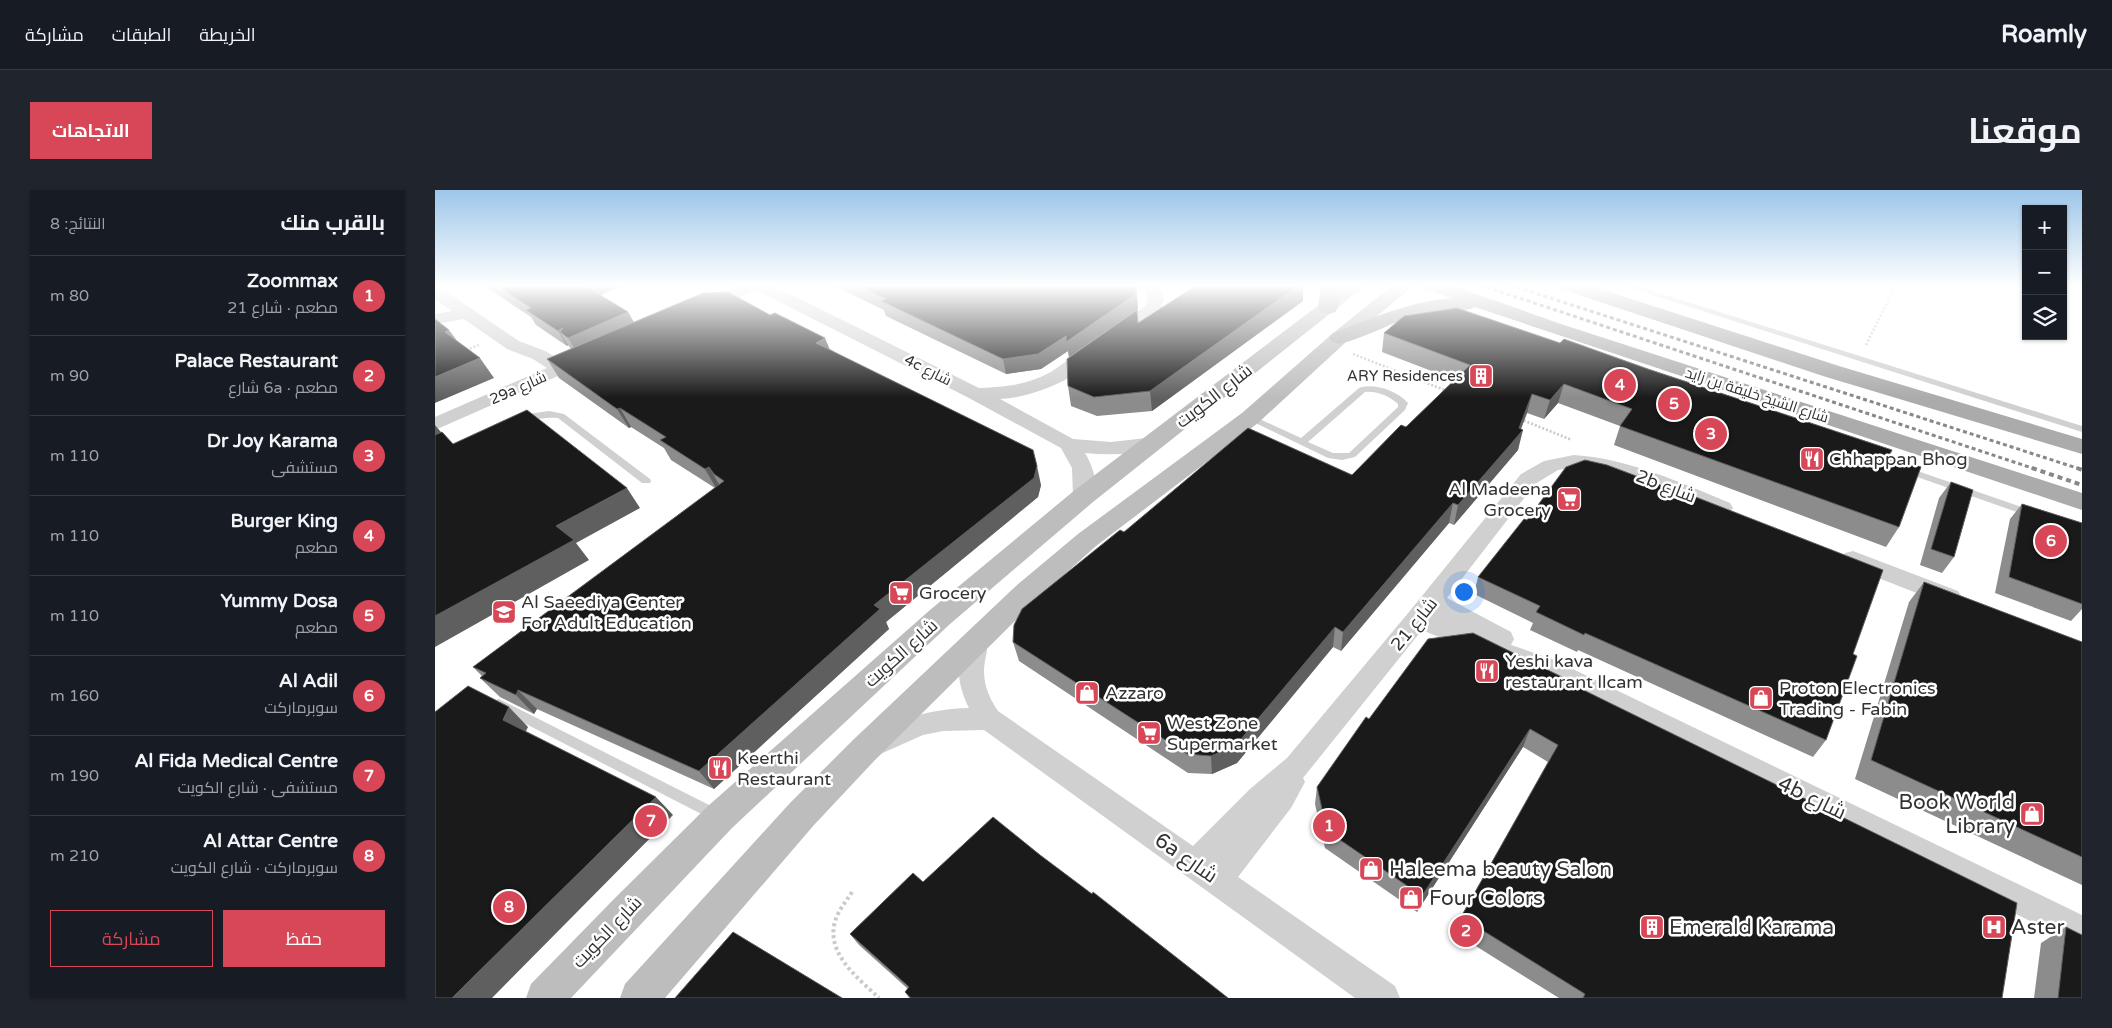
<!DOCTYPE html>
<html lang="ar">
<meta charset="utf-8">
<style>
body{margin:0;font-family:"Varela Round",Cairo,sans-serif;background:#20242c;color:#f1f3f6;direction:rtl}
.controls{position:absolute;right:15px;top:15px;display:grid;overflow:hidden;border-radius:0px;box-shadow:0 1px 4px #0004}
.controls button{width:45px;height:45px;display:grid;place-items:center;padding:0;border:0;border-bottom:1px solid #363941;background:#171b24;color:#f1f3f6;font:25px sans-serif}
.you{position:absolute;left:1028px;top:401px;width:18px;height:18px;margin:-12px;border:4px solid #fff;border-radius:50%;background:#1a73e8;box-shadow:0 0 0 8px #1a73e833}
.badge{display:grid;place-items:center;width:32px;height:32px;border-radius:50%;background:#d84757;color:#fff;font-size:16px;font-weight:700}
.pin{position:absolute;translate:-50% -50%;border:2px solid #fff;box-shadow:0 1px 5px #0006}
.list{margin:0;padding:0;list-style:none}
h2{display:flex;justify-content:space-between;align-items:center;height:65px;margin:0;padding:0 20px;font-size:21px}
h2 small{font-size:16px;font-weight:400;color:#9ea1a6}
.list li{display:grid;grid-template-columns:32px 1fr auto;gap:15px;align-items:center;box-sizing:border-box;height:80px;padding:0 20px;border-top:1px solid #363941}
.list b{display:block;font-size:19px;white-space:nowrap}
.list p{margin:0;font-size:16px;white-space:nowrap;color:#9ea1a6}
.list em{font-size:16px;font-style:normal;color:#9ea1a6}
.actions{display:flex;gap:10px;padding:15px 20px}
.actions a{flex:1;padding:11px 0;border:1px solid #d84757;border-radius:0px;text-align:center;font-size:18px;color:#d84757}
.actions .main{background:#d84757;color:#fff}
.icon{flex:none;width:28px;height:28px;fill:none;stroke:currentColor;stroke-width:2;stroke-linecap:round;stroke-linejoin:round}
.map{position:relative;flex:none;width:1647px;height:808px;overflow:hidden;direction:ltr;border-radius:0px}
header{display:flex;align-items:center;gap:30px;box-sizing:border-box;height:70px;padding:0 25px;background:#171b24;border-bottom:1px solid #363941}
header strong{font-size:24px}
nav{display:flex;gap:28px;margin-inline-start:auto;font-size:18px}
.intro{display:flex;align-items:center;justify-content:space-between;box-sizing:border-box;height:120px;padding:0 30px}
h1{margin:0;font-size:35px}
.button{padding:12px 22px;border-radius:0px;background:#d84757;color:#fff;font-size:18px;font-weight:700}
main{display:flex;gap:30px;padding:0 30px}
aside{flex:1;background:#171b24;border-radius:0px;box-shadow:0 1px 4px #0004}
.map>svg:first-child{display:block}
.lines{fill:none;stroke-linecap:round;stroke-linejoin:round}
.path-far1{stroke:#cacaca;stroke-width:2.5;stroke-dasharray:2 2;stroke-linecap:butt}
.path{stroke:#cacaca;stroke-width:4;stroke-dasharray:3 3;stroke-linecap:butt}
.lane{fill:#d0d0d0;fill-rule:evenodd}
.street{fill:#d0d0d0;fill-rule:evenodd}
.secondary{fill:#bdbdbd;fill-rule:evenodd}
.primary{fill:#ababab;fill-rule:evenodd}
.rail-far1{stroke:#888;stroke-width:3;stroke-dasharray:4 3;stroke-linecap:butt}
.rail{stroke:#888;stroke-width:4;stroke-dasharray:5 4;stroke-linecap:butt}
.wall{fill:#8c8c8c}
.shaded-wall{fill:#5f5f5f}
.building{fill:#1a1a1a;stroke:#5f5f5f}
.labels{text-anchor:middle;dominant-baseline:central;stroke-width:5;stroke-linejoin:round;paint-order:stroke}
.far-street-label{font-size:15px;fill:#333;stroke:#fff}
.far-poi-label{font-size:15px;fill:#333;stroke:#fff;text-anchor:end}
.street-label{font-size:18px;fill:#333;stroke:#fff}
.poi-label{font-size:18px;fill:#333;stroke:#fff;text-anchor:start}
.near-street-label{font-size:21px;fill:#333;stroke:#fff}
.near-poi-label{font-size:21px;fill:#333;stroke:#fff;text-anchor:start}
</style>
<header>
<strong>Roamly</strong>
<nav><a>الخريطة</a><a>الطبقات</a><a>مشاركة</a></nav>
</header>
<div class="intro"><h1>موقعنا</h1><a class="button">الاتجاهات</a></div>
<main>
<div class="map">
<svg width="1647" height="808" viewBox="0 0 1647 808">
<rect width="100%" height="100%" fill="#fff"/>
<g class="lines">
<path class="path-far1" d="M1431,155l30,-60
M31,160l13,-5
M918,164l94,37
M1085,229l52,21"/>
<path class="path" d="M417,702c-5,8 -11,15 -15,24 -15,35 20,61 42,82"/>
<path class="lane" d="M1186,95h13l448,141v6z
M927,197c15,-3 35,4 46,16l-3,7 -50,47 -13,3 -14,-2 -83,-40 5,-3 3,1 48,22 58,-50zM930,202c12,-1 24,4 33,12v3l-49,46h-16l-25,-11z
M114,221l15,3 86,65 1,2 -1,2h-8l-84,-65c-11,-2 -34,5 -42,0l5,-3z
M1471,277l130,45 1,2 -1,2h-8l-125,-44 -2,-2z
M64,509l224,113 2,4 -2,4 -5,2 -5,-2 -218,-112 -2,-4 2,-4z"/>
<path class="street" d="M304,95h33l207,103c28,-1 47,-3 72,-16l94,-66c6,-8 0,-13 -5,-21h17c9,12 8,17 0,29l-92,66c-20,10 -43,18 -65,19l73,40 38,3 44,-5 7,2 3,4 -3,4c-25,7 -51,9 -77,6 8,13 15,34 7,48l-8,2 -8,-2 -3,-5 -1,-28 -11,-20 -92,-50 -213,-108 -45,21h-12l-2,-4 2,-4z
M0,96l6,2 78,53 26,10 17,10 22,-8 6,1 3,4 -3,4 -155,68v-13l112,-49 -14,-9 -26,-10 -43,-30 -29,5v-10l17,-3 -17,-12z
M1139,265c56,4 105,27 156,48l3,5 -3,5 -8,2 -108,-41 -40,-6 -16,2 -23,14 -88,114 64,34 3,7 -3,6 41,14 530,256v32l-548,-274 -42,-14 -70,-29 -119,148 2,4 -14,26 -53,69 157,109 5,12h-45l-371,-268 -41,1 -20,4 -47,21 -10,-4 -4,-8 4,-8c38,-17 61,-27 103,-28 -12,-23 -15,-50 -2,-75l9,-3 9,3c6,12 -1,25 -1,38 0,16 6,28 14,40l195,135 57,-57 37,-31 122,-146 112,-138 23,-13z
M1418,361l105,40 4,6 -4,6 -8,3 -105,-41 -3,-6 3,-6z"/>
<path class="secondary" d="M910,95h21l-273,217 -143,122 -218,204 -161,170h-45l5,-14 84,-86 93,-92 222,-196 145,-120z
M958,95h21l-68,57 -88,81 -162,123 -59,53 -162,161 -61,65 -149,173h-45l5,-14 165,-181 63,-63 164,-155 61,-51 164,-121 90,-79z"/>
<path class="primary" d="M886,95h18l-1,23 -3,4 -7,2 -7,-2 -3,-4z
M988,95h28l110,39 521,169v17l-607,-203c-10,6 -36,3 -49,6 -30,6 -57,24 -87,31l-7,-2 -3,-4 3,-4c39,-16 77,-32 119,-36l-26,-9z
M1124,95h29l251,81 243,73v15l-259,-78 -262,-87z"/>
<path class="rail-far1" d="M1045,95l555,184
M1075,95l570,184"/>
<path class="rail" d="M1597,278l50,17
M1642,278l5,2"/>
</g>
<path class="wall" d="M48,95h140l-23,10 28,17 6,10 196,27 211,136 -3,12 -152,125 3,7 -175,160 -177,-80 -3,5 -34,-17 -20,-19 2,-2 -9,-9 242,-179 -44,-28 -7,-12 -33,-21 -2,1 -70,-50 -12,-19 24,-10 -3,-4 -1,1 -31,-21 -5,-8z
M397,95h304l2,24 -69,48 -1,-6 -27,18 -35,5 -120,-58 -2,-6z
M762,95h106v16l-151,110 -55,5 -26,-10 -3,-20 71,-63z
M949,143l505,123 10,71 -13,20 -272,-102 6,-19 -62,-23 -14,16 -17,-6 -6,16 -3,21 -64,75 -5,-2 -108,128 -8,-4 -96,116 -25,11 -24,-1 -169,-112 -6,-19 111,-110 228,-57 54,-48 49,-47 -73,-28z
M1516,292l3,75 -12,16 -22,-8 19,-67z
M1587,314l60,19v86l-11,12 -76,-28 15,-74z
M1043,387l375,77 -27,86 -13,17 -235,-107 -1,2 -47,-22 3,-7 -59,-29z
M1489,392l158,60v243l-227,-106 54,-177z
M1126,489l441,319h-443l-104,-65 6,-16 87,-155 -25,-15 -106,165 -92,-64 -10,-44 2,-17 52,-68z
M605,665l188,143h-319l-4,-6 3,-3 -49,-44 -9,-11 73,-52z
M1631,737l16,71h-48l7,-55z"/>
<path class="shaded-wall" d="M148,95h40l-32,14z
M701,95l2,24 -69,48 -1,-6 -27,18 -35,5 -3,-15z
M864,95h4v16l-151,110 -2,-20z
M193,122l8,15 -59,26 -9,-15 -8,-6 8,13 -1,1 -9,-15 5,-3z
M14,140l14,19 -18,-17z
M390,148l8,19 -17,-14z
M45,168l14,20 -59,25v-26z
M1129,194l-6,19 -14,16 6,-19z
M1097,204l-5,19 -9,23 5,-6 -5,20 -64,75 4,-20 61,-77z
M185,218l11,19 -2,1 -12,-19z
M0,235l16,19 -16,8z
M602,276l4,19 -3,12 -152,125 3,7 -175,160 -15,-18 175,-166z
M274,277l11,19 -4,2 -11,-19z
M192,298l13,20 -64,35 13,17 -154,87v-31l121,-90z
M1018,313l-4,20 -108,128 2,-19z
M900,437l-2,20 -96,116 -25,11 -1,-18z
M83,500l19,19 -3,5 -18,-19z
M74,517l19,20 -6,12 -19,-19z
M1095,539l-7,18 -106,165 5,-16z
M221,607l17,18 -181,183h-40z"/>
<path class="building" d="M61,95h88l44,27 -60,26 -8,-6 3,-4 -5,3 -32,-21 5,-2z
M422,95h279v9l-70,48v-6l-28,18 -35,5 -122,-58 5,-2z
M762,95h102l-149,106 -56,6 -26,-11 -1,-27 70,-49 1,13z
M293,102l42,23 5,-2 50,25 -9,5 217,107 4,16 -3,12 -160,127 6,4 -181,162 -181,-81 -2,5 -36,-17 6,-5 -13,-6 251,-186 -10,-7 -5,-7 -4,2 -45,-29 6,-3 -46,-29 -3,1 -70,-50 156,-66z
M1022,118l103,35 4,-4 84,30 244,81 -3,6 32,11 -22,60 -279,-101 12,-17 -68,-25 -14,16 -18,-6 -13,34 4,2 -65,75 -5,-2 -110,129 -8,-5 -99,118 -25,11 -24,-2 -174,-112 1,-17 8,-16 98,-79 4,2 124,-104 104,47 49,-50 5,2 64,-62 -86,-32 20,-17z
M0,129l14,11 -4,2 35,26 -45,19z
M92,220l100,78 -71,38 18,14 -139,76v-181l7,-3 11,12z
M1150,270l22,5 85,32 1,-1 190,74 -30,84 4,2 -31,84 -241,-107 -1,2 -48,-23 4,-6 -62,-29 46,-58 3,1 39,-53z
M1516,292l22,8 -19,67 -23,-8z
M1587,314l60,19v81l-73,-27z
M1489,392l158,60v215l-211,-97z
M1038,443l89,44 -1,2 456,224 -15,95h-419l2,-4 -124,-77 97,-172 -28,-16 -108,167 -95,-65 -10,-44 49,-70 3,2 59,-80z
M33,496l41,21 -6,13 153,77 -204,201h-17v-286z
M558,627l47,38 52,39 1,-2 135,106h-317l-6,-6 4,-5 -59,-53 63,-61 10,9z
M1631,737l16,8v63h-24z
M298,742l109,66h-167z"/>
<linearGradient id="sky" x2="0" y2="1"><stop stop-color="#9dc6e9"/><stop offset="0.46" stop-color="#fff"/><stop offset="1" stop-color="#fff" stop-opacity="0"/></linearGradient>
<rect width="1647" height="208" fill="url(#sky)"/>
<defs>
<symbol id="building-square" viewBox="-11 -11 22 22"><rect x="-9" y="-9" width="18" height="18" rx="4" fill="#d84757" stroke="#fff"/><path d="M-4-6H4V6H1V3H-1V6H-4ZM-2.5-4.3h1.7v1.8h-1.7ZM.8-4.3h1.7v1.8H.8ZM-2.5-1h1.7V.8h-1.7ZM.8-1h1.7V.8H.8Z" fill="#fff"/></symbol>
<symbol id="restaurant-square" viewBox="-11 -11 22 22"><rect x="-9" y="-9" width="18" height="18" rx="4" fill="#d84757" stroke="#fff"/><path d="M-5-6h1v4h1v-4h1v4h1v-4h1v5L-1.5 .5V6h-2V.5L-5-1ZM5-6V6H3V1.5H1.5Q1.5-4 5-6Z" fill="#fff"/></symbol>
<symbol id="supermarket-square" viewBox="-11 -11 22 22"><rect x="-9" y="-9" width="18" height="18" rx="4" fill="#d84757" stroke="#fff"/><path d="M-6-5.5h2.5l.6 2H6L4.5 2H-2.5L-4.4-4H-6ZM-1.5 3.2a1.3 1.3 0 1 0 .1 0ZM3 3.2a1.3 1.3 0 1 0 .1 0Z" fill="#fff"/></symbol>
<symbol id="school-square" viewBox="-11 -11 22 22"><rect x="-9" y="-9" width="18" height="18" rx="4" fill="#d84757" stroke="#fff"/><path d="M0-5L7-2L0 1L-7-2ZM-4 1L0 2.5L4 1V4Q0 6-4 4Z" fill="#fff"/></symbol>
<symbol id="shop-square" viewBox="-11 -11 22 22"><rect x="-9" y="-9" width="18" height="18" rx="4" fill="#d84757" stroke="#fff"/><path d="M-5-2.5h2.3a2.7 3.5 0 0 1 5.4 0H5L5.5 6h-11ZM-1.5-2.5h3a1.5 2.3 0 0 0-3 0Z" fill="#fff"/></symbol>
<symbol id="hospital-square" viewBox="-11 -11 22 22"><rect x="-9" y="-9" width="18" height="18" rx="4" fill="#d84757" stroke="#fff"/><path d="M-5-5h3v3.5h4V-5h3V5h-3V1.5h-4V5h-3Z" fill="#fff"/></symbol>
</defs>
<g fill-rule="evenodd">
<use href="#building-square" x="1032" y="172" width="28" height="28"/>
<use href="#restaurant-square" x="1363" y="255" width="28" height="28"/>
<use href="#supermarket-square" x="1120" y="295" width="28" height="28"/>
<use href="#supermarket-square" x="452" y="389" width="28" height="28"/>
<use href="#school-square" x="55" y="408" width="28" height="28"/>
<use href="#restaurant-square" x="1038" y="467" width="28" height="28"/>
<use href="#shop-square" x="638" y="489" width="28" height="28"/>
<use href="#shop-square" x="1312" y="494" width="28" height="28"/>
<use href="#supermarket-square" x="700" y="529" width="28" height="28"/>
<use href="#restaurant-square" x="271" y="564" width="28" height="28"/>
<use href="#shop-square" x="1583" y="610" width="28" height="28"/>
<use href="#shop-square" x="922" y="665" width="28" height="28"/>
<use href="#shop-square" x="962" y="694" width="28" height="28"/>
<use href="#building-square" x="1203" y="723" width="28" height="28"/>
<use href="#hospital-square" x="1545" y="723" width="28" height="28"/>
</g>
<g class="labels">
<g class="far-street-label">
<text transform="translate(493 180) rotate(27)">4c شارع</text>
<text transform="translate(83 198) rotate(-24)">29a شارع</text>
<text transform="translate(1322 205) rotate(18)">شارع الشيخ خليفة بن زايد</text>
</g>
<g class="far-poi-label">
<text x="1028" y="186">ARY Residences</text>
</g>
<g class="street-label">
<text transform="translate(779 206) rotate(-38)">شارع الكويت</text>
<text transform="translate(1231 296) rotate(21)">2b شارع</text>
<text transform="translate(979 434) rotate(-51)">شارع 21</text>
<text transform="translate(466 463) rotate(-42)">شارع الكويت</text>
<text transform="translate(172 742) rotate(-46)">شارع الكويت</text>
</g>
<g class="poi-label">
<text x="1394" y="269">Chhappan Bhog</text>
<text x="1116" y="299" text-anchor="end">Al Madeena<tspan x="1116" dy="21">Grocery</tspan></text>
<text x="484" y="403">Grocery</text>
<text x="86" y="412">Al Saeediya Center<tspan x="86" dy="21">For Adult Education</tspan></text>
<text x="1070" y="471">Yeshi kava<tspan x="1070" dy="21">restaurant llcam</tspan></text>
<text x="1344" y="498">Proton Electronics<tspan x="1344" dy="21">Trading - Fabin</tspan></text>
<text x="670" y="503">Azzaro</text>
<text x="732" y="533">West Zone<tspan x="732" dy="21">Supermarket</tspan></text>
<text x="302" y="568">Keerthi<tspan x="302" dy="21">Restaurant</tspan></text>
</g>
<g class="near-street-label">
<text transform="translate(1377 608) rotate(26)">4b شارع</text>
<text transform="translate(751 668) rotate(35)">6a شارع</text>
</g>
<g class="near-poi-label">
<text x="1580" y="612" text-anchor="end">Book World<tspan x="1580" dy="24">Library</tspan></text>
<text x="954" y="679">Haleema beauty Salon</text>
<text x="994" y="708">Four Colors</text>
<text x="1234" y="737">Emerald Karama</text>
<text x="1576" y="737">Aster</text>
</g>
</g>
</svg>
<div class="controls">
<button>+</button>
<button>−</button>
<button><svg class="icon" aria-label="layers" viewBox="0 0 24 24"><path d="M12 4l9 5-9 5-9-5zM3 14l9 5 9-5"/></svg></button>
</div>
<div class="you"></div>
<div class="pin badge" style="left:894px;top:636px">1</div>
<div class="pin badge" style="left:1031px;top:741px">2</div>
<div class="pin badge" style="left:1276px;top:244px">3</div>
<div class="pin badge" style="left:1185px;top:195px">4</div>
<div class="pin badge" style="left:1239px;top:214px">5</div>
<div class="pin badge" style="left:1616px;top:351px">6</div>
<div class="pin badge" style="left:216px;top:631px">7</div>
<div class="pin badge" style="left:74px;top:717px">8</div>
</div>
<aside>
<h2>بالقرب منك<small>النتائج: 8</small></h2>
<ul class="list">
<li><span class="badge">1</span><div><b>Zoommax</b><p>مطعم · شارع 21</p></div><em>80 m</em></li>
<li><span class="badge">2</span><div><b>Palace Restaurant</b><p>مطعم · 6a شارع</p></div><em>90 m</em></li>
<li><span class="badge">3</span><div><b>Dr Joy Karama</b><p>مستشفى</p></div><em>110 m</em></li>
<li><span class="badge">4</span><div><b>Burger King</b><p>مطعم</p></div><em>110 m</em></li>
<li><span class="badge">5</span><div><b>Yummy Dosa</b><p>مطعم</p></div><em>110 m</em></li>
<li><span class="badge">6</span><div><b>Al Adil</b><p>سوبرماركت</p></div><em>160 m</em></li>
<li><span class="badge">7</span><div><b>Al Fida Medical Centre</b><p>مستشفى · شارع الكويت</p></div><em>190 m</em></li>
<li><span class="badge">8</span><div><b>Al Attar Centre</b><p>سوبرماركت · شارع الكويت</p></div><em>210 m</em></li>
</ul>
<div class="actions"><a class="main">حفظ</a><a>مشاركة</a></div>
</aside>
</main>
